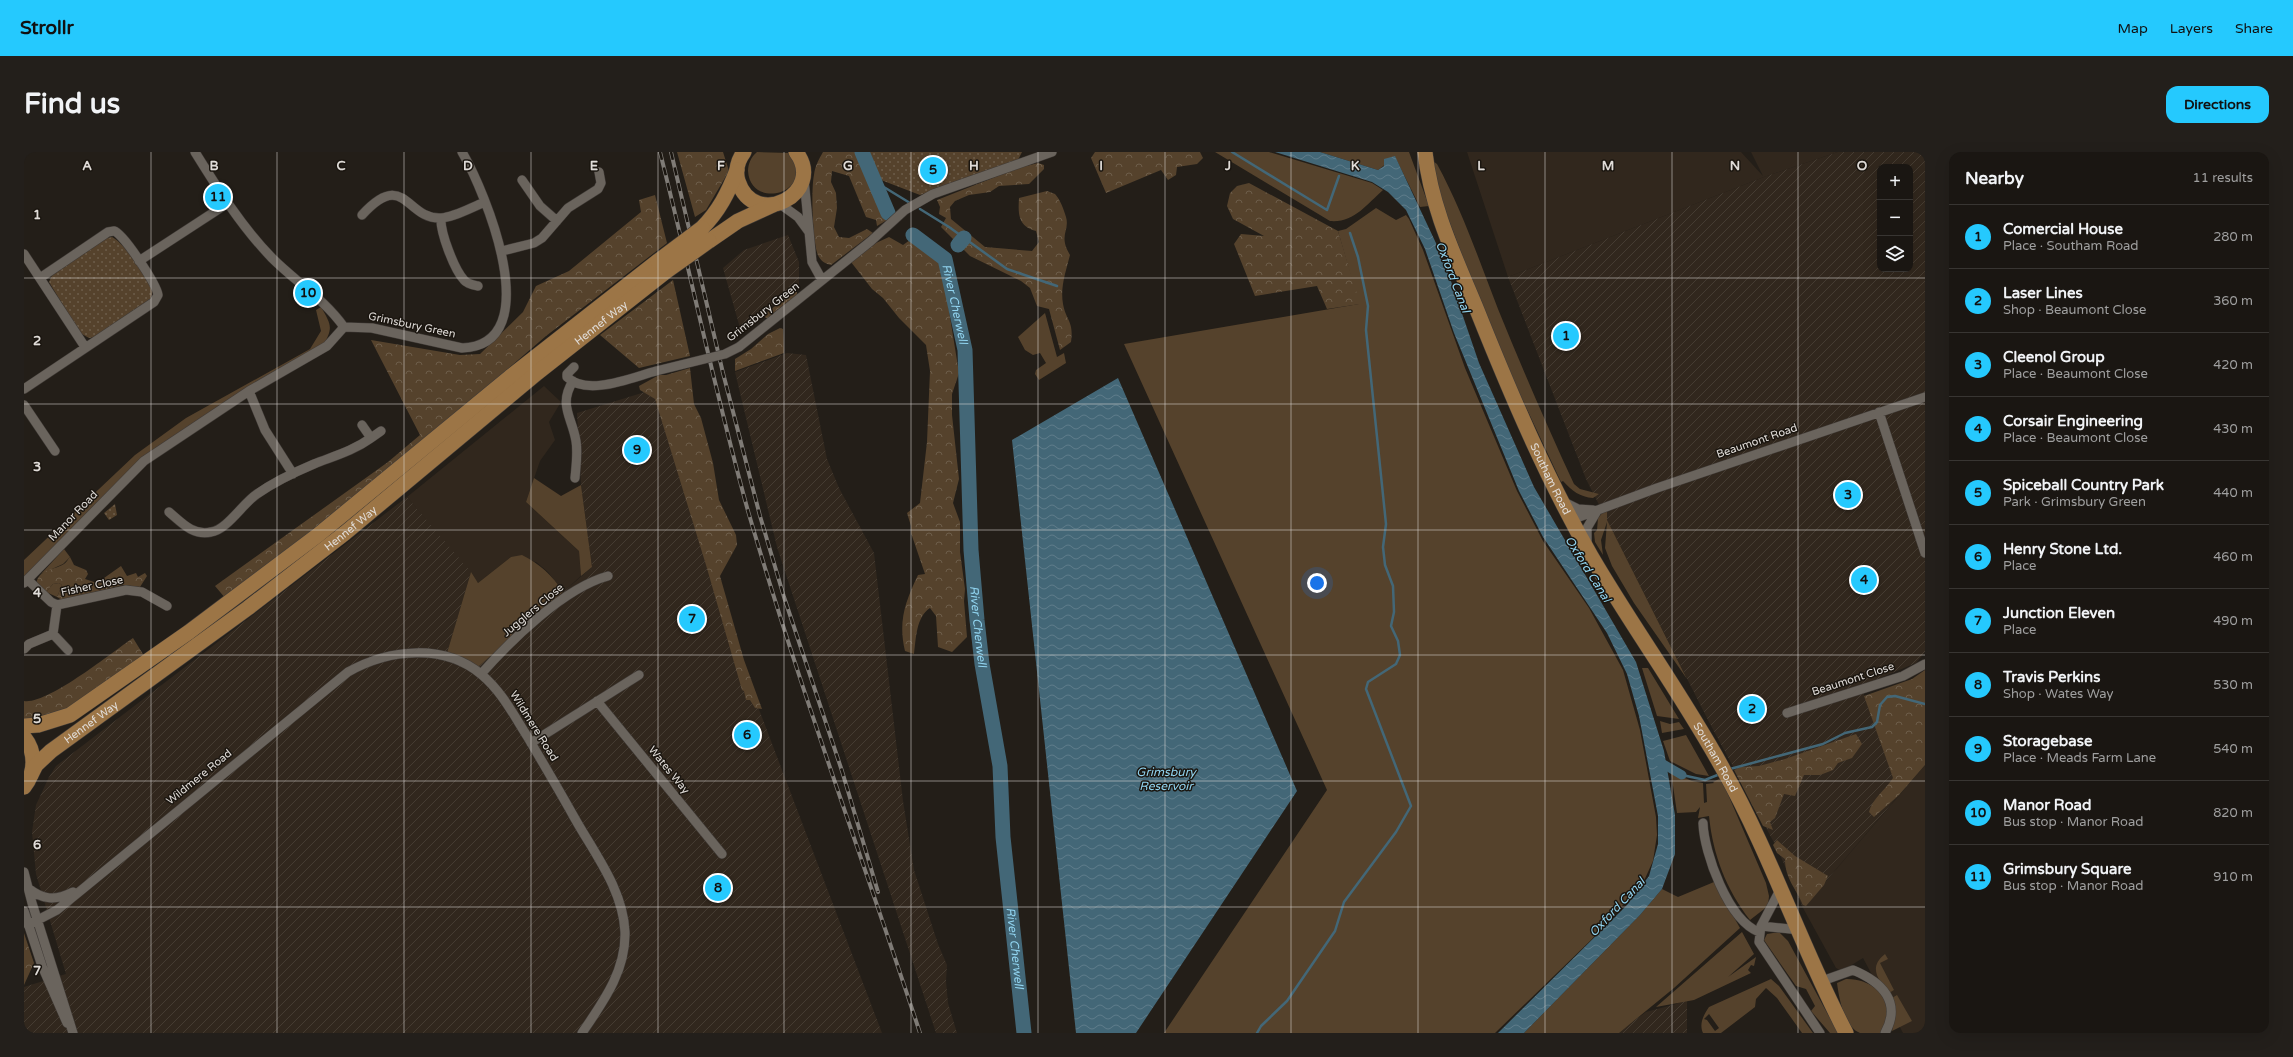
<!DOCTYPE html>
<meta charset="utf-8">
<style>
body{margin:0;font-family:"Varela Round",sans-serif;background:#231f1b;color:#f1f3f6}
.controls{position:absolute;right:12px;top:12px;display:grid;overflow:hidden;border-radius:8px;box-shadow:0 4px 16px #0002}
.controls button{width:36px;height:36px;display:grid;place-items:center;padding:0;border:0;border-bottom:1px solid #383532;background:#1a1612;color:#f1f3f6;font:20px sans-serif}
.you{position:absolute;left:1293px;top:431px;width:14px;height:14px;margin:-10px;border:3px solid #fff;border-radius:50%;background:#1a73e8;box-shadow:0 0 0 6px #1a73e833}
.badge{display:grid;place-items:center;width:26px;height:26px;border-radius:50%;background:#25c9fe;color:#111;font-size:13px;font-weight:700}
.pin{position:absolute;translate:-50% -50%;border:2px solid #fff;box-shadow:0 1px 4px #0006}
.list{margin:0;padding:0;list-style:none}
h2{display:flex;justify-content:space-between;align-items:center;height:52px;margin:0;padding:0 16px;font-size:17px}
h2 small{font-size:13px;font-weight:400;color:#9f9f9f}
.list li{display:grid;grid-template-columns:26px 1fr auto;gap:12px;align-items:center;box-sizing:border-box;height:64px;padding:0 16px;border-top:1px solid #383532}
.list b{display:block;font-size:15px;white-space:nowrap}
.list p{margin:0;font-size:13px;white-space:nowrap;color:#9f9f9f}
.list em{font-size:13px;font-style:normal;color:#9f9f9f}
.icon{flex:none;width:22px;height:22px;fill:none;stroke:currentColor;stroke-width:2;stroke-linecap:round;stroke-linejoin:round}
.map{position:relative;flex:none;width:1901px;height:881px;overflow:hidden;border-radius:12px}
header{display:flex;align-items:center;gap:24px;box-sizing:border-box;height:56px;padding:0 20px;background:#25c9fe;color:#111}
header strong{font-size:19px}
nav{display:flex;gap:22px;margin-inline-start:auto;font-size:14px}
.intro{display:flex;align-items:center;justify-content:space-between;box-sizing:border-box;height:96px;padding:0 24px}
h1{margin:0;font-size:28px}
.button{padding:10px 18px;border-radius:12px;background:#25c9fe;color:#111;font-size:14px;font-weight:700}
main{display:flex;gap:24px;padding:0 24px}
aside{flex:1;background:#1a1612;border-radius:12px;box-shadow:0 4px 16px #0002}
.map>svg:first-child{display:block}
.built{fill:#31271d}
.industrial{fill:url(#industrial-furrows);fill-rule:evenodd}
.green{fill:#55422c;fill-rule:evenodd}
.forest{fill:url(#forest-crowns)}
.park{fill:url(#park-dots)}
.water{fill:url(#water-waves)}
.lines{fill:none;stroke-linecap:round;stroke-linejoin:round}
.stream{stroke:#436777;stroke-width:2.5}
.canal{stroke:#436777;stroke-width:9}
.river{stroke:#436777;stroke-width:15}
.minor-casing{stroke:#403b37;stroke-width:10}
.trunk-casing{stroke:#403b37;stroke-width:16}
.minor{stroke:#6a645d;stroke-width:9}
.trunk{stroke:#9c7546;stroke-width:15}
.rail-casing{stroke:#7f7b76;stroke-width:4}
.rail{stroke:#1a150f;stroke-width:2.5;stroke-dasharray:8;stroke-linecap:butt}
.minor-bridge-casing{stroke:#403b37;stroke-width:10;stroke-linecap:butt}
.trunk-bridge-casing{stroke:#403b37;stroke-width:16;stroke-linecap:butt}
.minor-bridge{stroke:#6a645d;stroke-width:9}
.trunk-bridge{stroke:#9c7546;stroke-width:15}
.grid{fill:none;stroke:#e0dcd8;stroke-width:1;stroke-opacity:0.55}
.labels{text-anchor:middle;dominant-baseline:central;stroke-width:3;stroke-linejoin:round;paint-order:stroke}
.street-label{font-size:11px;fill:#e0dcd8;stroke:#1a150f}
.water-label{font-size:12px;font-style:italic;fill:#91d4f0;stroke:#1a150f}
.grid-label{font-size:13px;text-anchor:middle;font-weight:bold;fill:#e0dcd8;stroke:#1a150f;stroke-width:3;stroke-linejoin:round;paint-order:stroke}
</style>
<header>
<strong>Strollr</strong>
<nav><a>Map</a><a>Layers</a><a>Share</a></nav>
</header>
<div class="intro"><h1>Find us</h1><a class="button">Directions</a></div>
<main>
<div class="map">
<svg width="1901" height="881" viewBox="0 0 1901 881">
<defs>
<pattern id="industrial-furrows" width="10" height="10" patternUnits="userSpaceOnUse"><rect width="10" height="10" fill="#31271d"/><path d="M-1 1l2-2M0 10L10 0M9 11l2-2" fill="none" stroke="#453c32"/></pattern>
<pattern id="forest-crowns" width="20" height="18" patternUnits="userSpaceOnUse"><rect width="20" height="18" fill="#55422c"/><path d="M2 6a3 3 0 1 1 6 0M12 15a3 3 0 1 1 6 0" fill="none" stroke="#6d5d4a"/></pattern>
<pattern id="park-dots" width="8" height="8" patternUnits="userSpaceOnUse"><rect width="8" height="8" fill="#55422c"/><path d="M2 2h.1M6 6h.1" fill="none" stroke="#6d5d4a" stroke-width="1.8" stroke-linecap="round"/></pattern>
<pattern id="water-waves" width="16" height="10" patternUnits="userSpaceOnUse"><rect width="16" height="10" fill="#436777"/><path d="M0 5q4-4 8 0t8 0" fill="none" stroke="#5e7c8a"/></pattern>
</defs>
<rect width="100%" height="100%" fill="#231e18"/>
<path class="built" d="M1443,0h274l22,24 -12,-24h87l-74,25 -256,100z
M520,234l17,16 -12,20 6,18 -15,21 -14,41 53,49 2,25 -18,16 -15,-20 -12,-10 -25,-5 -33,26 -71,-86z
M1901,613v268h-22l-40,-75 -21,13 -6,-3 -33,-60z"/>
<path class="industrial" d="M1814,0h87v500l-9,11 -55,23 38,109 -96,113 -25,-58 -69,-128 -123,-243 -78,-202 256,-100zM1856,15h30v102h-30z
M764,83l11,27v25l-59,41 -17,-60 21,-18z
M763,201l19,2 21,104 12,29 35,65 29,248 11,69 24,74 9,21 -1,16 2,22 9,30h-21l-159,-486 -42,-175z
M634,236l94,303 130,342h-858v-46l42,-13 -30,-100 -4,-42 4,-27 13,-28 7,-11 351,-269 64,75 -24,81 31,14 114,-100 -11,-82 -4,-72z
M1663,846v35h-69l28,-21 30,-8z"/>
<path class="green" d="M733,0l33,1c2,5 5,10 6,14 6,30 -46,39 -48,4 0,-7 3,-14 9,-19z
M1191,0h54l103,31 11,7c-17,15 -29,33 -53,31z
M1296,0h89l20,54 -9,1 -25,-50 -17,13z
M1409,9l4,3c25,46 42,96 61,145 24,59 49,117 76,175l6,5 19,5 -6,4c-13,-1 -21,-7 -30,-17l-2,1 -67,-143 -54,-142z
M1352,56l20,12 10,-5 3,4 14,31 42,118 52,123 26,50 46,67 34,62 17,60 16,87 1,18 -4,26 -10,22 -52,57 -96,93h-331l163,-243 -203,-446 235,-40 -21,-73 8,-2z
M297,155c9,16 13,20 3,37l-184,118 -116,117v-19l111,-105 51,-37 124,-69 11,-18 -5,-21z
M1021,161l12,44 7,-4 2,10 -27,17 -4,-6 1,-4 10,-7 -6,-10 -7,2 -8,-5 -7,-13z
M510,326l27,18 20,-11 11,82 -11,9 -2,-25 -53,-49z
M1579,360h4v8l80,159 -53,-76 -22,-37 -7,-18 2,-26 -6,18 2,15 -8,-13 -1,-9 3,-3 1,-12z
M40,397l6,8 -7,7 -22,10z
M498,403c18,9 30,20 41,37l-85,75 -31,-14 24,-81 7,11 33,-26z
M35,431l3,2 -5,12 -11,-5 7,-8z
M1618,516h6l31,51 -22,-3z
M1636,569l10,3 9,-2 5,7 -22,4z
M1662,583l23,41 -13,-2 -26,-13 -7,-20z
M1647,620l21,9 11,2 1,20 3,-1 -1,-18 8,-1 -1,-1 8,-4 45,105 3,13 -1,10 -18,14c-24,-31 -37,-65 -41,-104l-11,2 2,-11 -4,5 -19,1z
M1690,730l26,46 -66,60 -55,45h-95l116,-118 22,-26 16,8z
M1718,780l12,22 -26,23 28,-20 -2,9 -3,-1 -3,5 3,3 -57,27 -38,7z
M1755,780l9,9 50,92h-8l-19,-22 4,-5 -9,-17 -10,-3 -32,-46 3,-6z
M1861,802l3,5 -8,4 14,27 -5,3c-11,-13 -21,-26 -4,-39z
M1747,827l8,7 34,47h-11l-25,-35 -11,-10 -10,11 -1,8 -34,26h-18c-4,-9 0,-17 6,-26zM1685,862l10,14 -4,3 -8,-11 -3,-1z
M1822,827c30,-1 54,26 34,54 -6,0 -15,0 -20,0 -16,-6 -21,-35 -23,-50z
M1873,843l15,26 -20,10 3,-15 -3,-18z"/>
<path class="forest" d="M653,0h46l6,19 -23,39 -11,7z
M799,0h36l28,64v4l-10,6 -1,-6 -10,-3 -17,-41 -17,-5 -1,11 5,11 1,15 -3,19 5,10 10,1 18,-9 6,4 -42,32c-5,-1 -9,-3 -12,-8 -7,-11 -8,-69 -5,-82 1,-9 5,-16 9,-23z
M1071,0h105l3,6 -6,6 -20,3 -1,8 -8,5 -7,-10 -55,23 -15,-35z
M1014,11l6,2v4l-15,15 -30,2 -9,6 -21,3 -14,6 -5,6 1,12 34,28 47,4 7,-9 -3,-11c-18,-5 -18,-17 -17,-33l28,-7 8,3c5,5 9,16 11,23 4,14 -8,18 4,38 -4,16 -10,32 -7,49 3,17 11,17 8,38l-11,8 -11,-41 -12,-3 -7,-18 -9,-7 -51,-25 -29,-29 5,-9 -7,-4 1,-7 -3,-7 81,-32z
M1225,31l89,48 22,73 -33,5 -10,-23 -62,10 -21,-52 7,-10 23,2 -31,-17 -6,-13 3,-13 7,-7z
M631,43l12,48 -121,93 -157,135 -163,128 -11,-13 173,-124 32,-27 -49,-95 89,15 20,-1 43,-42 13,-26 33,-15 72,-59 -2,-12z
M865,85l14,8 7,-5 31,21 18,112 -7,21v21l7,64 -6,24 7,19v30l5,37 -1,12 3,36 -15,15 -14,-5 -2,-31 -6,-8c-14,9 -14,31 -16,46l-9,-3c-7,-29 0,-49 13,-76l7,-1 -14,-41v-7l-4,-13 13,-10 7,-61 3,-71 -4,-26 -27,-27 -16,-20 -11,-9 -21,-27 25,-19z
M649,128l17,76 -51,12 -39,-33z
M773,138v8l-28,20h-3l-3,-3z
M756,176l3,1 1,24 -49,18v-12l16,-10 17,-15z
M666,216l4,36 7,14 12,45 6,37 17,35 1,10 -17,31 24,84 18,49 -7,-1 -5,-8h-4l-2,-9 -2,-1 -36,-125 -51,-166 -15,-9 -1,-4 20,-11h7z
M46,405l4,8 12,5 2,4 -3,5 12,4 24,-17 6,10 9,-3 2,4 7,-4 2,3 -7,11 -17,-2 -61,15 -5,-3 5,-12 -3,-2 -6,1 -7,8 -10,-6c1,-17 16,-15 28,-22 2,-1 4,-5 6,-7z
M109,486l13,21 -55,36 -39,22 -28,3v-19c23,4 87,-48 109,-63z
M1901,518v95l-26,30 -25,22 -5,-5c3,-13 17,-23 24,-34l-29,-82 48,-17z
M1832,582l6,10 -10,14 -14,5 -5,7 -13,5h-16l-9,21 -11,-2 -9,24 -5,4 3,8 -10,-4 -29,-56 7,-3 18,-1 26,-7z
M1753,688l18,16 33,20 -4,9 -18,21 -3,-1c-7,-17 -18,-26 -18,-46l-8,-6 -4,-8z
M0,781l10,30 -10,22z"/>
<path class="park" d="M845,0h153l-4,8 -98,35 -39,-15z
M88,85c10,4 37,41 40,51 1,5 0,9 -3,12l-54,37 -6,1 -9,-5 -31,-51 4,-9 54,-35z
M91,352l2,11 -8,5 -5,-7z"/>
<path class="water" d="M1251,0h45l58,18 6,-4v-7l11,-3 48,102 36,105 55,124 102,175 28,89 11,64v39l-13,35 -22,26 -116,118h-26l129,-128 22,-29 9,-32v-28l-19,-100 -12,-42 -20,-41 -64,-96 -24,-46 -65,-158 -29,-84 -19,-39 -18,-18 -16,-10z
M1094,226l179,413 -161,242h-60l-64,-593z"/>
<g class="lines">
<path class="stream" d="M1208,0l95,58 12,-34
M850,29l36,22
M896,57l29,18 58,42 50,17
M1706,617l93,-25 22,-11 27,-6 5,-5 3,-17 7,-8 8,-1 30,8
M1658,623l23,5 15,-6
M1233,881l4,-7 26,-25 48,-70 9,-29 52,-70 15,-26 -45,-117 2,-7 28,-18 4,-9 -2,-14 -7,-15 3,-14 -1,-26 -8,-21 -2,-18 3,-23 -20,-194 2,-24 -10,-49 -8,-24"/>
<path class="canal" d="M1634,609l24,14"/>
<g class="river">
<path d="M838,0l26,61"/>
<path id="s1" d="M889,83l32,24 20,91 6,200 6,70 5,44 18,102 3,71 21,196"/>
<path d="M934,93l6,-7"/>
</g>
<defs>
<path id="minor" d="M171,0c23,37 46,74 77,106 24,24 52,41 72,69
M780,27l8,83 10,18
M498,28l18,26 17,15
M756,52l18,13 11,15
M338,63c43,-47 44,5 79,3 14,-1 31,-11 44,-16
M417,66c-1,14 13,51 23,62 3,4 9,5 14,6
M478,99l32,-8 8,-5 26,-30 30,-19 3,-6 -2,-11
M0,102l61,93
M115,109l89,-58
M320,175l28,1 90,20c87,-3 23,-157 0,-196
M715,195l132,-106 34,-31 28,-16 119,-42
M550,215l-7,7v3c20,20 66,0 89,-6
M549,229c-15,24 -1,36 3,60 2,12 0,25 -1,37
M0,237l130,-87 4,-7c-1,-10 -35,-62 -44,-64l-6,1 -68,46
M225,239l16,39 28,44
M0,253l31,46
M1855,260l46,141
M347,286l10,-7
M1540,350l14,7 15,1
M145,360c13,11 24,24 42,20 16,-2 32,-29 46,-38 17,-12 38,-22 57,-30 20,-8 39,-13 57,-26l-9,-13
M1547,368l86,-32 268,-91
M1563,393v-17l10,-17
M4,428l23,22 6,3 69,-15 16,2 25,14
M0,431l120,-122 105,-70 78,-45 17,-19
M33,453l-4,29 15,16
M0,497l5,-5 24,-10
M457,522c30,-34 83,-86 127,-98
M573,549l125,153
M1763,561l116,-37 22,-12
M507,591l108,-68
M1679,671c1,30 25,97 56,109
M0,720l8,31 41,130
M4,736c15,12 27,13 45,4
M1757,736l-20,38 -2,16 61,91
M0,759l18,55 25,57
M4,773l29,-15 291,-238c41,-23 96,-29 134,3 20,17 31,39 45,61 16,27 32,54 47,81 20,36 49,72 51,115 1,39 -22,70 -43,101
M1737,774l39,4
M1798,829l31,-11c29,12 49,32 32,63"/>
<g id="trunk">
<path d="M720,0c-6,8 -9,19 -6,29 16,50 89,12 58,-29"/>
<path id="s2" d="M1401,0c6,56 31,107 52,158 34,85 69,167 114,246 42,72 92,140 132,213 48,85 78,178 123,264"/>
<path d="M678,76c17,-17 26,-35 35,-58"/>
<path d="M685,89l29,-20 35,-16"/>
<path d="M0,574l14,-1 32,-10 119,-83 129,-97 192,-158 148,-116"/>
<path d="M0,585c12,15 12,35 0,50"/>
<path id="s3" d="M7,623l5,-10 15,-14 197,-143 97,-75 192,-160 127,-100"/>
</g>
</defs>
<use href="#minor" class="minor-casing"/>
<use href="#trunk" class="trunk-casing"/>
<use href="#minor" class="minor"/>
<use href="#trunk" class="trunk"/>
<defs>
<path id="rail" d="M636,0c30,119 55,240 88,359 51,176 115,348 172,522
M647,0l52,221 37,143 24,81 58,174 36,121"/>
</defs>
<use href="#rail" class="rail-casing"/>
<use href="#rail" class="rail"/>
<defs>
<path id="minor-bridge" d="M632,219l69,-17 14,-7"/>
<path id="trunk-bridge" d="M634,109l44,-33
M640,121l45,-32"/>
</defs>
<use href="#minor-bridge" class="minor-bridge-casing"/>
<use href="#trunk-bridge" class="trunk-bridge-casing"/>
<use href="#minor-bridge" class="minor-bridge"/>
<use href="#trunk-bridge" class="trunk-bridge"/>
</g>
<path class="grid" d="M127,0v881M253,0v881M380,0v881M507,0v881M634,0v881M760,0v881M887,0v881M1014,0v881M1141,0v881M1267,0v881M1394,0v881M1521,0v881M1648,0v881M1774,0v881M0,126h1901M0,252h1901M0,378h1901M0,503h1901M0,629h1901M0,755h1901"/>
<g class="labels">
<g class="street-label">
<text transform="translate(739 160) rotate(-38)">Grimsbury Green</text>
<text stroke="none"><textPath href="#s3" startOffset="729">Hennef Way</textPath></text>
<text transform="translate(388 173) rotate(12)">Grimsbury Green</text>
<text transform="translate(1733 289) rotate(-19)">Beaumont Road</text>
<text stroke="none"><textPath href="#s2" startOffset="351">Southam Road</textPath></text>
<text transform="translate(49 364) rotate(-46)">Manor Road</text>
<text stroke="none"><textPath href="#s3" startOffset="405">Hennef Way</textPath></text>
<text transform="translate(68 434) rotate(-12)">Fisher Close</text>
<text transform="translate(509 458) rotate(-40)">Jugglers Close</text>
<text transform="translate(1829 527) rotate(-18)">Beaumont Close</text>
<text stroke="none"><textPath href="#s3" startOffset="81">Hennef Way</textPath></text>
<text transform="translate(510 574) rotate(58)">Wildmere Road</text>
<text stroke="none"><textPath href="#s2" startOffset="675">Southam Road</textPath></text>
<text transform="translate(645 618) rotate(51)">Wates Way</text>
<text transform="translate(175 625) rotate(-39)">Wildmere Road</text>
</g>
<g class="water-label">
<text transform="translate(1429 125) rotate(69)">Oxford Canal</text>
<text stroke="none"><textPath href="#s1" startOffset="86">River Cherwell</textPath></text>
<text transform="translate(1564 417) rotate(58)">Oxford Canal</text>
<text stroke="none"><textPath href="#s1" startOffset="410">River Cherwell</textPath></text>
<text x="1142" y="620">Grimsbury<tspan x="1142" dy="14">Reservoir</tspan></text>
<text transform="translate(1593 755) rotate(-47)">Oxford Canal</text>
<text stroke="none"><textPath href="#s1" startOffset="734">River Cherwell</textPath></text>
</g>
</g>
<g class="grid-label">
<text x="63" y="18">A</text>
<text x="190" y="18">B</text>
<text x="317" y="18">C</text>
<text x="444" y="18">D</text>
<text x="570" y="18">E</text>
<text x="697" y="18">F</text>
<text x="824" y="18">G</text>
<text x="950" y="18">H</text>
<text x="1077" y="18">I</text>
<text x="1204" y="18">J</text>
<text x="1331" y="18">K</text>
<text x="1457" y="18">L</text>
<text x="1584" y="18">M</text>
<text x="1711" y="18">N</text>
<text x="1838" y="18">O</text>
<text x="13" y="67">1</text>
<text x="13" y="193">2</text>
<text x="13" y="319">3</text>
<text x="13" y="445">4</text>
<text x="13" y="571">5</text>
<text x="13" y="697">6</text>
<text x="13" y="823">7</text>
</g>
</svg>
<div class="controls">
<button>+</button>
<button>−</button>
<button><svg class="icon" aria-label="layers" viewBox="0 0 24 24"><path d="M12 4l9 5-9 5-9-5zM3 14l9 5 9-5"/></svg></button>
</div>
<div class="you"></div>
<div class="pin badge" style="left:1542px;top:184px">1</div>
<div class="pin badge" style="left:1728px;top:557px">2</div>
<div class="pin badge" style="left:1824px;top:343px">3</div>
<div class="pin badge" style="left:1840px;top:428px">4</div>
<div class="pin badge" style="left:909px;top:18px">5</div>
<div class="pin badge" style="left:723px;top:583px">6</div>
<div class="pin badge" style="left:668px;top:467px">7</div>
<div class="pin badge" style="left:694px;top:736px">8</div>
<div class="pin badge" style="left:613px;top:298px">9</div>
<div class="pin badge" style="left:284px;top:141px">10</div>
<div class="pin badge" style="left:194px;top:45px">11</div>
</div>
<aside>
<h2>Nearby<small>11 results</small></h2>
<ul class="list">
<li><span class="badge">1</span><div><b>Comercial House</b><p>Place · Southam Road</p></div><em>280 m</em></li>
<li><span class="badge">2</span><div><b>Laser Lines</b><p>Shop · Beaumont Close</p></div><em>360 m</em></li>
<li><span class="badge">3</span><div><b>Cleenol Group</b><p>Place · Beaumont Close</p></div><em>420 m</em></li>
<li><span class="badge">4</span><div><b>Corsair Engineering</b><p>Place · Beaumont Close</p></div><em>430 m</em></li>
<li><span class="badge">5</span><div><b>Spiceball Country Park</b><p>Park · Grimsbury Green</p></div><em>440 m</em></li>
<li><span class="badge">6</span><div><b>Henry Stone Ltd.</b><p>Place</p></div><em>460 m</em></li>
<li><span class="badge">7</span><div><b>Junction Eleven</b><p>Place</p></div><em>490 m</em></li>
<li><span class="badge">8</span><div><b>Travis Perkins</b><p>Shop · Wates Way</p></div><em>530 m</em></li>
<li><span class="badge">9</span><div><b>Storagebase</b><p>Place · Meads Farm Lane</p></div><em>540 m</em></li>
<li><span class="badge">10</span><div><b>Manor Road</b><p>Bus stop · Manor Road</p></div><em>820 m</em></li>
<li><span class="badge">11</span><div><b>Grimsbury Square</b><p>Bus stop · Manor Road</p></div><em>910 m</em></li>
</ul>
</aside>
</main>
